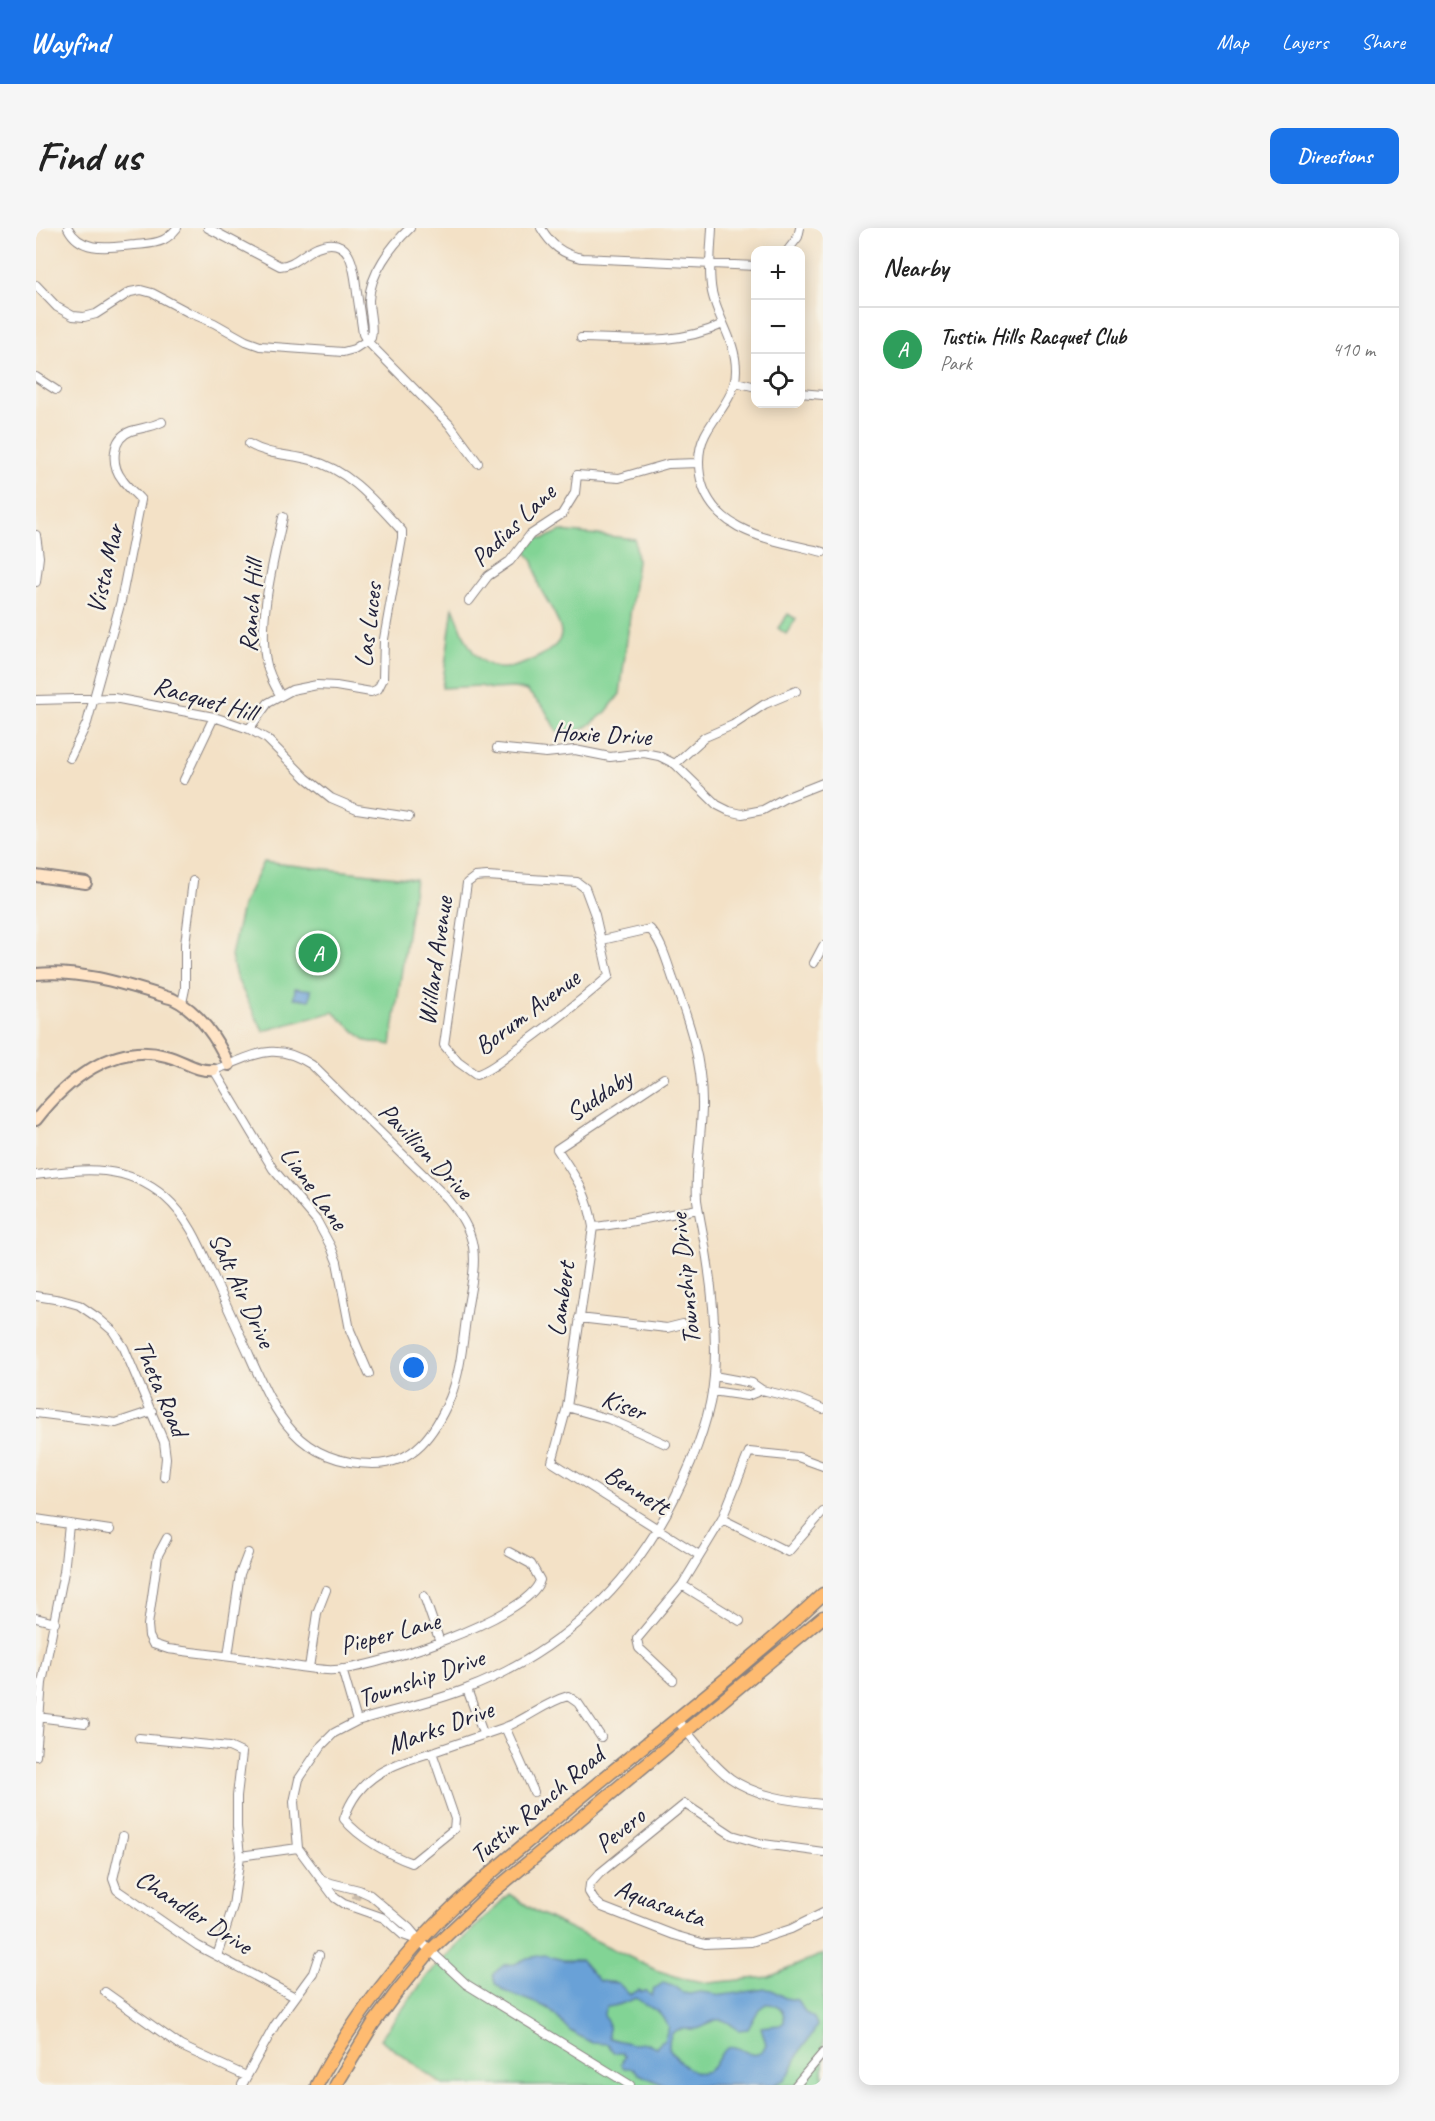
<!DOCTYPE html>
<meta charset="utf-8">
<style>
body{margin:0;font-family:Caveat,sans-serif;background:#f6f6f6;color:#222}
.controls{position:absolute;right:18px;top:18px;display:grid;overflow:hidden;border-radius:12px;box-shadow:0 3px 15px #0003}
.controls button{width:54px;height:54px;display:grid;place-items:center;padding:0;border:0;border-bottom:2px solid #e0e0e0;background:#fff;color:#222;font:30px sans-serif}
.you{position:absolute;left:378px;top:1140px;width:21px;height:21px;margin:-15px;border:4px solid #fff;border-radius:50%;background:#1a73e8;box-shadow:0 0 0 9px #1a73e833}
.badge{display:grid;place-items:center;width:39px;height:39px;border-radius:50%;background:#1a73e8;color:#fff;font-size:20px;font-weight:700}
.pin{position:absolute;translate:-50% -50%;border:3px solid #fff;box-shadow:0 2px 6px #0006}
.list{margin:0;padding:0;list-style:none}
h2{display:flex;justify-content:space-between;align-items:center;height:78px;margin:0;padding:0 24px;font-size:26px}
h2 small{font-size:20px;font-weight:400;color:#767676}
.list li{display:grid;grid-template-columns:39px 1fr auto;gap:18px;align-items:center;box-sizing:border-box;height:84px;padding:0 24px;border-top:2px solid #e0e0e0}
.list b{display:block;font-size:22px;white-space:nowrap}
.list p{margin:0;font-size:20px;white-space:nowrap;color:#767676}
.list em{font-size:20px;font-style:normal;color:#767676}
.icon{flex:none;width:33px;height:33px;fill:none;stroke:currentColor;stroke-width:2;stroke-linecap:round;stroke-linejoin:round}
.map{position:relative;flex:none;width:787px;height:1857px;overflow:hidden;border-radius:12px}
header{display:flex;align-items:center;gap:36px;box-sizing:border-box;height:84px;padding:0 30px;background:#1a73e8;color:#fff}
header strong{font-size:28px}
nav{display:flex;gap:33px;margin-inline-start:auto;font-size:21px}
.intro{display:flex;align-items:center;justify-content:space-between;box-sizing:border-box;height:144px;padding:0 36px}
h1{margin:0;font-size:42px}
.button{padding:15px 27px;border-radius:12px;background:#1a73e8;color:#fff;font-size:21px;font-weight:700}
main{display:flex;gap:36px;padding:0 36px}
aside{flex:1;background:#fff;border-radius:12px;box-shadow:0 3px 15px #0003}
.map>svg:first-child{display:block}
.green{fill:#82d495;stroke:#527b68;stroke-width:1.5}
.water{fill:#69a1d7;stroke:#466289;stroke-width:1.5;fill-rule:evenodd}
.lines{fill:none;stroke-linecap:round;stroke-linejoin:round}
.street-tunnel{stroke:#c9bbaa;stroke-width:8;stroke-dasharray:8 4;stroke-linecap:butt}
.street-casing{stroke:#8a8280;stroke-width:10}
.secondary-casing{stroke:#8a8280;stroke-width:14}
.primary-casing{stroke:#8a8280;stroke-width:15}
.street{stroke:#fff;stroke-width:8}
.secondary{stroke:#ffe4c6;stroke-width:10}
.primary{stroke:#febb71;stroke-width:12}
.labels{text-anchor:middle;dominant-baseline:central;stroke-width:5;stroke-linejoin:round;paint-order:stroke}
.street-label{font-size:26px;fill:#22223b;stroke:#f7f3e8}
</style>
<header>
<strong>Wayfind</strong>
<nav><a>Map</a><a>Layers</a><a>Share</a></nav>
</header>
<div class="intro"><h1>Find us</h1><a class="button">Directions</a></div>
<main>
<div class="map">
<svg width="787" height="1857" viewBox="0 0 787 1857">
<rect width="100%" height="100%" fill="#f7f3e8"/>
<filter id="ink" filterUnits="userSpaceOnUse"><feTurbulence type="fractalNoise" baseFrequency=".0167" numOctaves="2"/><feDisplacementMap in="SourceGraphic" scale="12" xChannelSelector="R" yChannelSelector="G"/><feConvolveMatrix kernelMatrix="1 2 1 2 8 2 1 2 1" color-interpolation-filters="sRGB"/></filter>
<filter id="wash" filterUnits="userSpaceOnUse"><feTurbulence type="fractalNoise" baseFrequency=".008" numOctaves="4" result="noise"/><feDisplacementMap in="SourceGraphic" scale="24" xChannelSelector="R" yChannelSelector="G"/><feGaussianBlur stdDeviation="1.35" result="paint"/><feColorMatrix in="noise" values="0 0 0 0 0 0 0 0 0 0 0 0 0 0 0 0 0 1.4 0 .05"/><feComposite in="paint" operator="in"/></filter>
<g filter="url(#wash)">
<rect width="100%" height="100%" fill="#f3e1c6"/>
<path class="green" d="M525,303l74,8 2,22 -17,133 -14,18 -18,14 -10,5 -21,1 -13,-24 -17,-17 -13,-3 -22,1 -12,-3 -38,2 11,-81c8,18 13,43 31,55 6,4 14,7 21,6 15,-1 55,-17 56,-34 0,-13 -15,-34 -21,-46 -6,-13 -2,-27 -15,-36l13,-15 5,2z
M752,386l8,5 -10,15 -8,-6z
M227,634l152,17 -24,166 -25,-4 -33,-29 -70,19 -27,-54 -5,-21 11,-50z
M473,1666l28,18 119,58 25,8 28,5 60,-6 54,-23v131h-380l-63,-46 48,-64z"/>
<path class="water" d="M259,760l16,2 -1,10 -16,-2z
M509,1727l18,5h18l18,21 19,2 12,12 9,-5 3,2 3,-1 7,5 2,-7 9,-6 13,4 7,6 7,1 10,-2 23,3 43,-6 6,1 13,8 12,2 9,13 8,5 3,7 -5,10 -11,14 -11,23 -6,8 -12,5h-108l-25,-11 -6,-6h-9l-3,-4 4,-8 -3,-3h-8l-6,-9 -16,-1 -22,-12 -22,-23 -44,-17 -9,-8 -2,-9 11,-9 11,-1 12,-6zM600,1770l13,9 9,4 11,16 -5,13 -8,7 -9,-4 -15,1 -23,-6c-2,-5 0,-9 -1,-14 -3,-8 -7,-10 -1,-17 11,-1 19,-5 29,-9zM730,1776c10,-1 20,7 18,18l-4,3 -19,2 5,17c-9,24 -26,-1 -36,3 -11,4 -11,14 -18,21 -16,14 -35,-8 -43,-20 -1,-27 20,-16 31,-20 8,-2 12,-10 22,-8 6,1 11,6 16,10l10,-1 11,-20z"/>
</g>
<g filter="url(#ink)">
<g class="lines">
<path class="street-tunnel" d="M317,1666l9,3"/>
<defs>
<path id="street" d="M32,0c13,26 43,19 67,17 9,-1 20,-1 28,-5 6,-3 10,-7 14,-12
M172,0l72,38c15,-1 23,-13 37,-19 35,-14 37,22 40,46 2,14 4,28 6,41l4,7 82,83 29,39
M505,0c10,17 21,26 41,30l174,8
M676,0c-1,21 -4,44 0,64 6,28 24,49 24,78 0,27 -20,43 -31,65 -6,12 -7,27 -5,40 10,59 75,65 123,77
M752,22l10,-13 2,-9
M0,57l21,22 16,9 11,1 12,-3 34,-22 11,-2 11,3 36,19 26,11 32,18 14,5 83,6 11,-3 17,-11c3,-12 -2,-25 -2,-38 1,-26 22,-54 41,-72
M545,110c48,1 96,8 142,-14
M0,149l20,13
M700,154l20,5
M764,165l23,2
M213,216c21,12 40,10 62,16 39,10 65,43 91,71v7l-18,101 -1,40 -5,10 -7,3 -35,-6 -19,-1 -25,5 -24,13 -19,26
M0,307l3,22 -3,25
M433,373l19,-25 22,-15 20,-26 32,-21 13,-21 2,-18 42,3 49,-14 30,-1
M244,467c-6,-11 -12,-22 -14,-34 -8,-43 8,-102 17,-144
M0,472l78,-2 100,19 35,12 18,10 39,39 25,20 26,11 52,8
M461,520l49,5 29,-3 35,7 34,-4 15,3 16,8 42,41 12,6 13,3 21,-4 22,-12 38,-15
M34,530l17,-35 34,-122 20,-101c-6,-7 -14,-13 -19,-21 -11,-14 -11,-41 9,-48 12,-4 18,-3 31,-9
M639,536l30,-27 28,-12 32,-21 31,-13
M148,552l30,-63
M451,648l90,6 8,6 10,27 14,61c-28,25 -57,47 -87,69 -15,11 -29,24 -46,30l-18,-13 -14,-17 23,-162 8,-6z
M778,735l9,-17
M146,775l3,-14v-45l8,-63
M628,850l-107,71c19,29 30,42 36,78l-26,180 -15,55 147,93
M0,947c48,-6 89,-12 129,22 22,19 34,46 45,72 13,28 25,55 38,83 27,61 48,111 125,112 41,0 62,-31 77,-66 12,-29 13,-62 18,-93 3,-18 8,-39 5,-58 -3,-19 -13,-33 -25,-48l-136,-134c-40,-26 -59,-8 -98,5l59,99 44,52 14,26 6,15 13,68 19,44
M557,999c35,-3 70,-12 105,-18
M0,1068l25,4 18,5 19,13 15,13 11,17 40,94 2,16 -2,19
M543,1090l88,10 16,-4
M678,1148l38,7 10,7 37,9 24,10
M676,1163l35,5 15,-6
M531,1179l42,12 57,25
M0,1185l80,10 36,-12
M0,1291l74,11
M686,1291l66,33 35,-40
M131,1310l-9,17 -10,70 1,11 4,8 15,5c33,4 67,8 100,13 19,3 39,7 59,8 37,3 203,-52 213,-90l-9,-16 -22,-12
M646,1357l58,36
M388,1368l16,46
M0,1390l19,5
M192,1428l12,-82 8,-21
M273,1440l8,-55 9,-23
M306,1441l15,52
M637,1452l-34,-32 -2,-9 45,-54 40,-66 27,-67 49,5 25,9
M431,1461l16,44
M1,1489l48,6
M640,1491c17,19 33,43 54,59 27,19 61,23 93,26
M469,1499l29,65
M103,1510l90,9 13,6 -5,43v31l3,29 -7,50 -16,50
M396,1524l23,67 -1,10 -42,34c-21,-7 -54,-26 -68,-44 15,-46 51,-55 92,-68 23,-8 47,-16 70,-24 22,-9 40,-25 62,-31l10,7 23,34
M0,1528l6,-73 22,-111 5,-47
M87,1608l-10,43 4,11 81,56 97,51
M787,1624l-60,-8 -31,-9 -47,-31 -85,69 -10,11 -1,8 5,8 8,7 72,28 31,9 46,-2 40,-13 32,-16
M204,1628l58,-8
M287,1653l36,9 11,5 39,33 11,13 46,43 164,101
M384,1713l-17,-6 -19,-17 -40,-14 -9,-6 -37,-50 -4,-46 5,-23 23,-34 12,-12 23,-12c36,-11 74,-18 109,-32 93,-35 166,-104 209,-192 18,-36 36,-80 39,-121 3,-39 -1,-79 -7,-118 -3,-20 -7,-38 -10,-58 -2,-31 4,-61 5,-92 1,-46 -13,-87 -29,-129 -6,-17 -11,-37 -23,-50l-48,11
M69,1764l76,54 65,30
M206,1857l33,-60 38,-52 6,-18
M760,1857l27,-32"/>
<path id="secondary" d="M0,648l50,7
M0,746c46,-5 94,12 137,25 26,12 45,41 56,66
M0,892c30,-39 78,-79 130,-64 17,4 30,16 48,14"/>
<path id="primary" d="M281,1857c33,-62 86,-132 138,-180 29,-27 59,-52 89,-77 93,-79 190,-151 279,-234
M300,1857l37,-61 23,-31 35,-43 58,-55 334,-278"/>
</defs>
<use href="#street" class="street-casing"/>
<use href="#secondary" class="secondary-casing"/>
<use href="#primary" class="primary-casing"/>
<use href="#street" class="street"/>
<use href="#secondary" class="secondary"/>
<use href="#primary" class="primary"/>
</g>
</g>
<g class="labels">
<g class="street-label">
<text transform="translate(477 297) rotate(-44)">Padias Lane</text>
<text transform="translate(69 341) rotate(-77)">Vista Mar</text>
<text transform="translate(215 378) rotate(-86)">Ranch Hill</text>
<text transform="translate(332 397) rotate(-83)">Las Luces</text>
<text transform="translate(169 471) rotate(16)">Racquet Hill</text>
<text transform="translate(566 506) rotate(3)">Hoxie Drive</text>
<text transform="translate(399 733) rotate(-82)">Willard Avenue</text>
<text transform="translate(491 784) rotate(-37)">Borum Avenue</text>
<text transform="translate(563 867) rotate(-34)">Suddaby</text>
<text transform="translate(390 923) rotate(46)">Pavillion Drive</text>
<text transform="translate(278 960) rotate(54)">Liane Lane</text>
<text transform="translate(649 1051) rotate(-96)">Township Drive</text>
<text transform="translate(206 1062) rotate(65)">Salt Air Drive</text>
<text transform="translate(525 1071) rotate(-82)">Lambert</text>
<text transform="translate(125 1160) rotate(67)">Theta Road</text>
<text transform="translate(588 1177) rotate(21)">Kiser</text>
<text transform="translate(601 1262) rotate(32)">Bennett</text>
<text transform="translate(354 1405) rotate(-15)">Pieper Lane</text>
<text transform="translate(385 1450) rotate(-19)">Township Drive</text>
<text transform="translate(404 1499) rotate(-20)">Marks Drive</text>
<text transform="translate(501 1577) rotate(-40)">Tustin Ranch Road</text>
<text transform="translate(584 1602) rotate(-39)">Pevero</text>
<text transform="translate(624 1675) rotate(20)">Aquasanta</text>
<text transform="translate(158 1684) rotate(33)">Chandler Drive</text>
</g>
</g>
</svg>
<div class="controls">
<button>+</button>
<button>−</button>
<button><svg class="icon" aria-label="locate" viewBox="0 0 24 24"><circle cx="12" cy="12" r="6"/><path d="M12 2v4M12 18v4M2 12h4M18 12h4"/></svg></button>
</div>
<div class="you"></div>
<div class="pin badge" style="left:282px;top:725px;background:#2e9e5b">A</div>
</div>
<aside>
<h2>Nearby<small></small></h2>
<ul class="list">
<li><span class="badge" style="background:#2e9e5b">A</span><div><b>Tustin Hills Racquet Club</b><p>Park</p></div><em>410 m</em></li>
</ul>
</aside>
</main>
